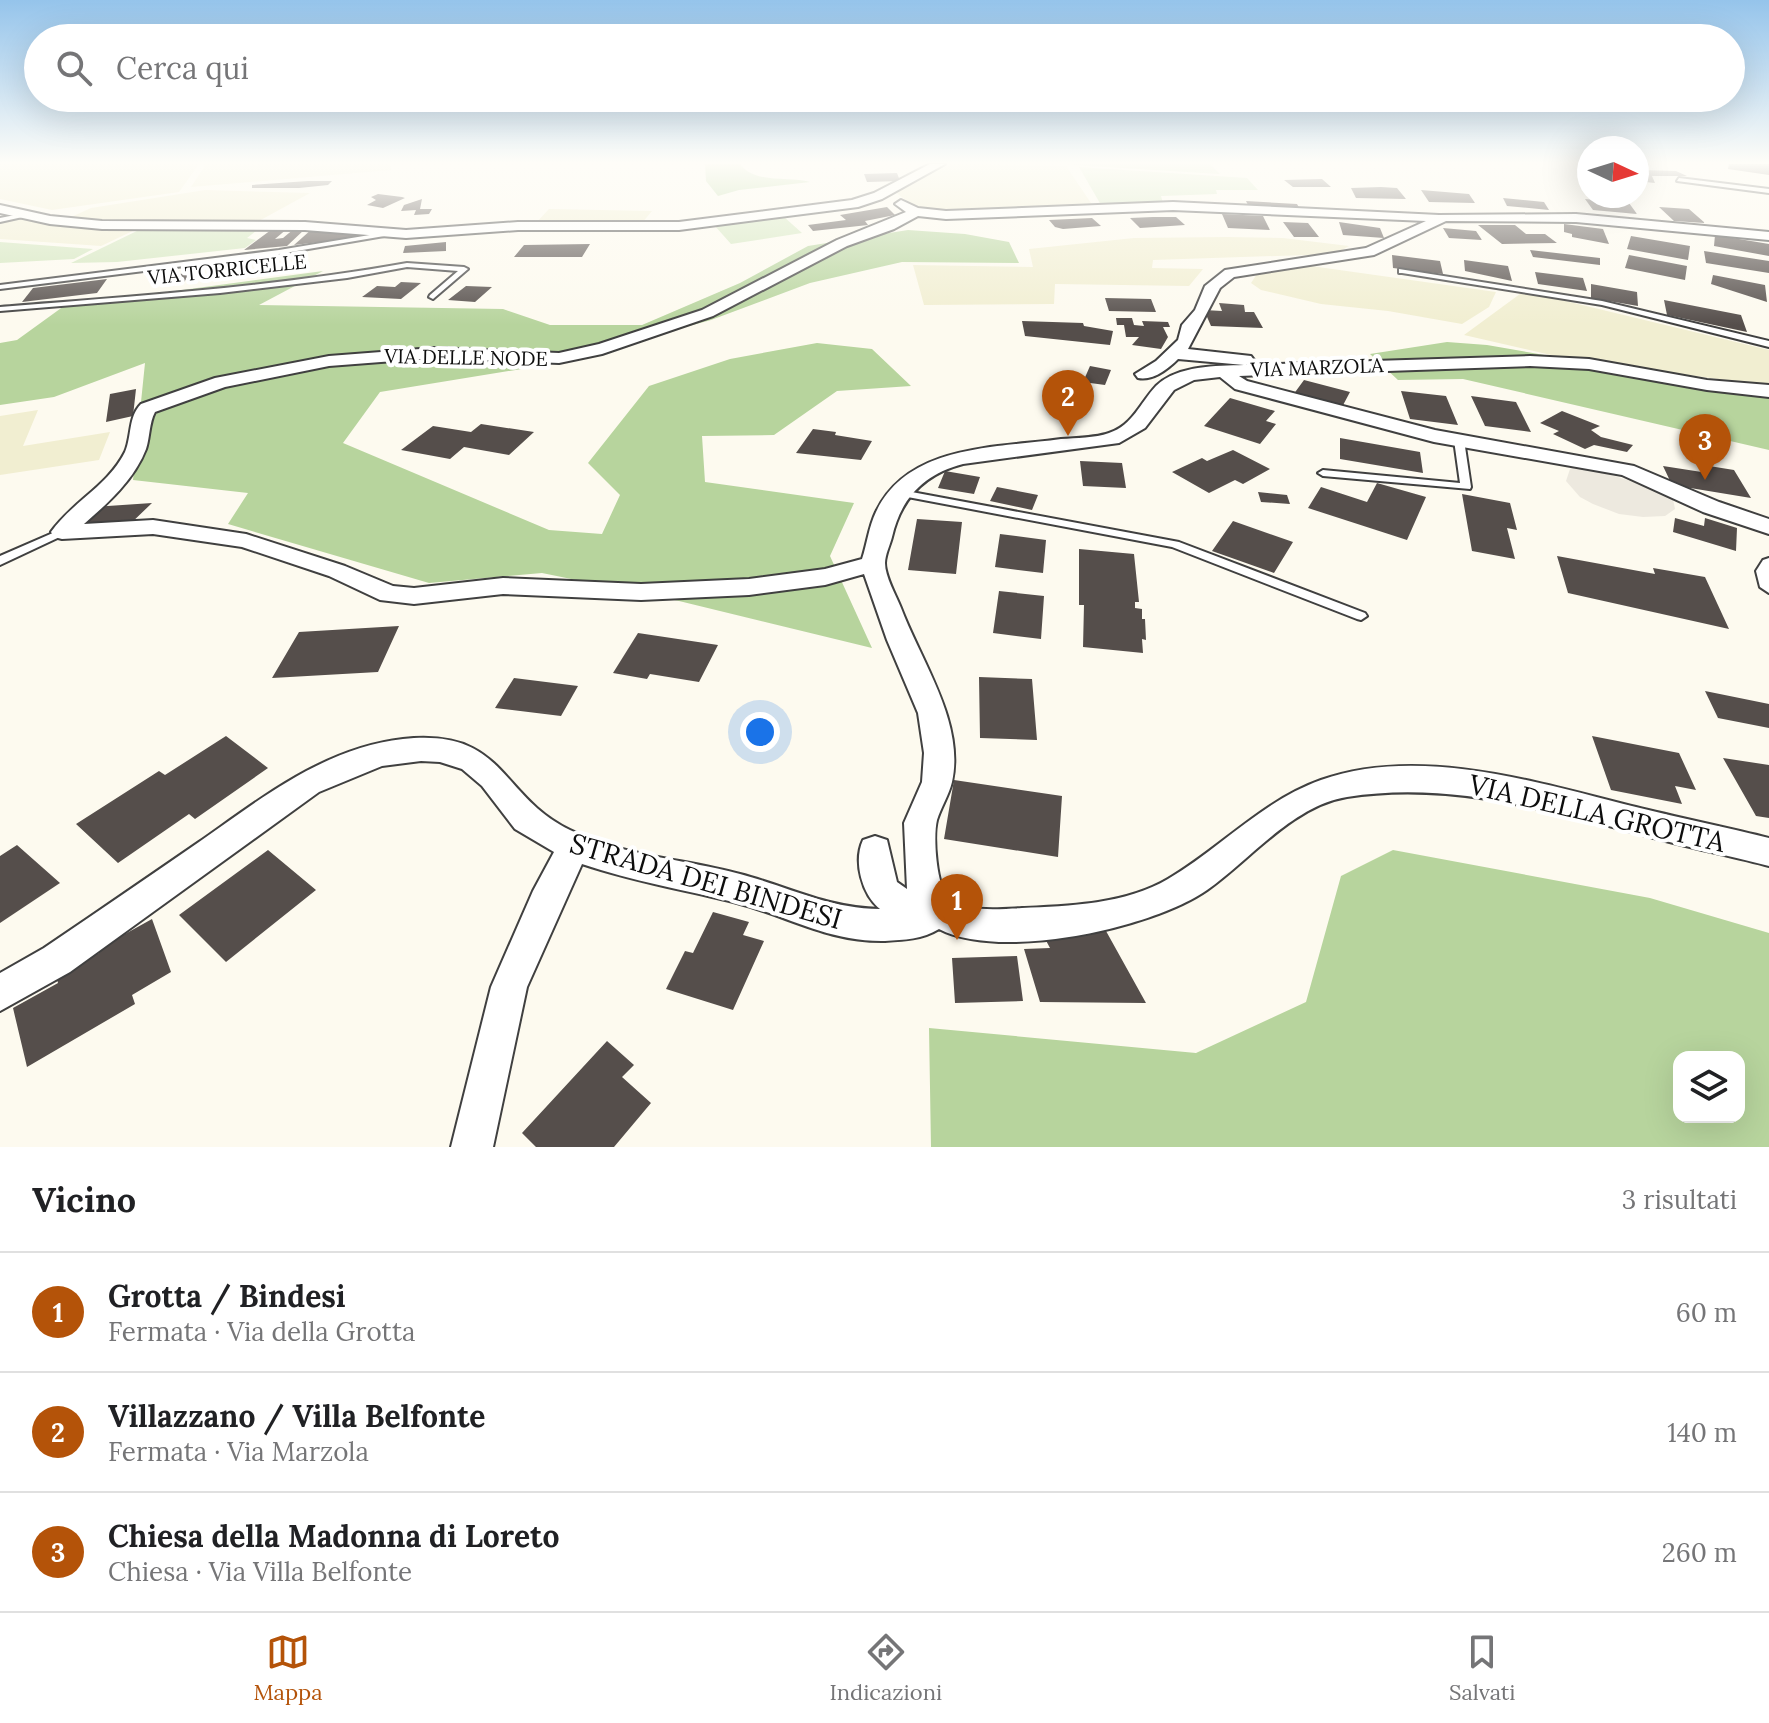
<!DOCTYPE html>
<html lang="it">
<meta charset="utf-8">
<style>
body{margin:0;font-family:Lora,serif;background:#f2f2f2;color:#202124}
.controls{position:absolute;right:24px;bottom:24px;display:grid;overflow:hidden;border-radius:16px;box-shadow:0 8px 32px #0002}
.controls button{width:72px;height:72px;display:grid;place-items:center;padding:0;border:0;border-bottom:2px solid #e0e0e0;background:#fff;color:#202124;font:40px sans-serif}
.compass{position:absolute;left:1577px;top:136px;width:72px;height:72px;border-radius:50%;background:#fff;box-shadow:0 8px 32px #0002;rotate:94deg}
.you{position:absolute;left:760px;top:732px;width:28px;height:28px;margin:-20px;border:6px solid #fff;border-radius:50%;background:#1a73e8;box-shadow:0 0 0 12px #1a73e833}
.badge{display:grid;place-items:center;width:52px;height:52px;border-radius:50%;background:#b45309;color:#fff;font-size:26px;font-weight:700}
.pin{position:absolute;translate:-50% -66px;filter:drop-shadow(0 2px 4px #0008)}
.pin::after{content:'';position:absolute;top:42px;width:28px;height:24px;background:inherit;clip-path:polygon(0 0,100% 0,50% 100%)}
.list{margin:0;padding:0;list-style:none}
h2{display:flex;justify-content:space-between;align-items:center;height:104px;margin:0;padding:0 32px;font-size:34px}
h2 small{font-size:26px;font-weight:400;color:#757577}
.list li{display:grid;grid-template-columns:52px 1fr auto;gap:24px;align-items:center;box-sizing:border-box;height:120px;padding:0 32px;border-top:2px solid #e0e0e0}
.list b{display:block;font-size:30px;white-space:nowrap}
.list p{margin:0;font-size:26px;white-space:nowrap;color:#757577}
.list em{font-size:26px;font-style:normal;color:#757577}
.icon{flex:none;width:44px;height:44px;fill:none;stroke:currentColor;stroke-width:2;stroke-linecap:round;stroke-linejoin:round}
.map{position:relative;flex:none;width:1769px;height:1147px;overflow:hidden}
.search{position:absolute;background:#fff;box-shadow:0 8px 32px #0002;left:24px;right:24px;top:24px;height:88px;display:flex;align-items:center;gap:20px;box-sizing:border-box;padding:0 28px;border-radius:44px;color:#757577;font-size:30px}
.sheet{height:464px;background:#fff}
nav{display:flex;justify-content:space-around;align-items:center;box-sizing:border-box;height:112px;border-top:2px solid #e0e0e0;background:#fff;font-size:22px;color:#757577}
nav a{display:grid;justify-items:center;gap:4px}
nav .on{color:#b45309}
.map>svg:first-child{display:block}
.farmland{fill:#f1eed1}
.green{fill:#d2e5bc}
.forest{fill:#b7d49d;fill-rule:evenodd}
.plaza{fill:#ede9df}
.building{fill:#554e4b}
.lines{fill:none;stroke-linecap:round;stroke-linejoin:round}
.service-casing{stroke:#404040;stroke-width:4}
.pedestrian-casing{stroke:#404040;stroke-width:4}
.minor-casing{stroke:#404040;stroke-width:4}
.service{fill:#fff;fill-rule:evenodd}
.pedestrian{fill:#fff;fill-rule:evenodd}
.minor{fill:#fff;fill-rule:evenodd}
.labels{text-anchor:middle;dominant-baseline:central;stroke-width:8;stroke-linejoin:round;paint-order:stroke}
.far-street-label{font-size:20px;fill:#0d0d0d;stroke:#fff}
.near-street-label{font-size:28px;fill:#0d0d0d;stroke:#fff}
</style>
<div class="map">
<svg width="1769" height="1147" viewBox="0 0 1769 1147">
<rect width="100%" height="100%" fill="#fdfaef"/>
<path class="farmland" d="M0,164h199l-20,28 -127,18 -52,-11z
M206,164h183l2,3v3l-200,17z
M954,164l112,2 27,40 -155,4 -26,-5 -18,-14 7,-8z
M205,190l105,3 -53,29h-136l-52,-4 22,-10z
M549,209l103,2 -10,12h-106z
M21,218l58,9 58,2 -36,17 -101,-7v-17z
M1227,237l56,1 66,8 -14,8 -182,6 -1,8 51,1 -14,17 -134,-2 -1,20 -130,1 -11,-40 120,2 -4,-18 105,-11z
M1311,266l185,26 -7,15 -27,17 -74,-13 -67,-7 -60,-14 -10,-7 6,-9z
M1524,291l245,59v36l-205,-28 -100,-23z
M38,410l-15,36 87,-14 -11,28 -99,15v-59z"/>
<path class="green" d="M1210,164l10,10 -147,-9 1,-1z
M1079,167l168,11 11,12h-42l1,4 -56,2 2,7 -62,2z
M783,216l19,17 -71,11 -16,-18z
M260,228l-13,10 9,2 -11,8 -128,14 -46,1 70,-34z
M0,242l93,7 -19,10 -74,4z"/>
<path class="forest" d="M705,164h35c14,20 49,12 70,18l-71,8 -21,6 -12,-15z
M908,230l57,4 44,8 10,21 -117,-1 -92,21 -99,37 -165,45 -166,27 -37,51 206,87 53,4 18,-39 -32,-32 61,-77 81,-27 87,-16 55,6 39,37 -74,5 -63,44 -72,1 3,46 149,21 -24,53 42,92 -193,-47 -137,-28 -113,10 -201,-59 20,-31 -115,-13 12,-117 -91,34 -54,8v-62l17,-3 47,-34 259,-35 -64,34 244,4 47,16h92l98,-42 68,-37z
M1447,342l40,3 282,49v56l-306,-71 -65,1 -28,-26z
M1393,850l257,48 119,35v214h-838l-2,-119 267,25 110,-51 35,-126zM1739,1057v60h-60v-60z"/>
<path class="plaza" d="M1578,465l56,17 39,17 2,10 -10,7 -22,1 -24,-3 -26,-10 -13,-7 -14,-16 4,-12z"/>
<path class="building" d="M1729,164h40v11l-41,-6z
M1642,170l34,1 11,5h-35l3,7 -18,-2v-8l10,-1z
M897,173l3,8 -33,1 -3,-8z
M1322,179l9,8h-38l-9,-7z
M308,181h24l-4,4 -29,3h-47v-3z
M1381,187l16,1 9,11 -50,-1 -5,-10z
M1421,190l48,4 6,9 -46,-1z
M378,194l24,3 3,1 -22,10 -16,-3 9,-5 -5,-3z
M1503,198l41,4 5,8 -42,-4z
M422,199l-2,10h12l-3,5 -15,1 2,-5 -15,1 3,-6z
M1585,199l44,4 8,11 -44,-4z
M1246,201l51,3 4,7 -51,-2z
M887,207l8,8 -30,6 3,4 -55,6 -5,-6 38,-5 -6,-5z
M1659,207l30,2 16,14 -31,-2z
M1222,214l41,2 7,14 -42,-2z
M1153,217h23l9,8 -45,3 -10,-10z
M1092,218l9,8 -38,3 -8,-2 -6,-7z
M1283,222l25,1 11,14h-25z
M1339,222l41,6 4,10 -41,-3z
M1564,224l39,5 6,15 -37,-7v-3l-8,-2z
M1478,225h37l11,9h19l12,9 -55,1z
M275,227l13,1 -13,11 8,-1 12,-10 10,1 -18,17 -43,4z
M1443,228l33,3 6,9 -33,-2z
M312,229l49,4 -7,5 -60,7z
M1715,235l54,9v12l-55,-10z
M1631,236l59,10 -2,14 -61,-11z
M446,242v9l-43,2 2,-7z
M590,244l-8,13h-68l10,-12z
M1530,250l70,8v7l-67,-8z
M1704,251l65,10v12l-63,-10z
M1392,255l48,6 3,13 -50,-6z
M1629,255l58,11 -2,14 -60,-12z
M1464,260l44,6 4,15 -47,-10z
M1535,272l48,6 4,13 -49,-7z
M191,273l-7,9 -26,1 7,-8z
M1713,275l52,10 2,17 -56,-18z
M107,279l-10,14 -75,9 11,-14z
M401,282l20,1 -20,16 -39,-2 15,-11 18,1z
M1591,284l46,8 1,14 -47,-8z
M466,286l26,1 -17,15 -27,-2z
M1105,298l46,1 5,13 -47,-1z
M1664,300l77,15 6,17 -80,-17z
M1219,303l25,2 1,7h9l9,16 -52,-2 -7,-16 18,1z
M1116,318h16l2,7 10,1 -2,-5 26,1 2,5h-7l5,10 -7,12 -29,-4 7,-8h-13l-2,-12h-7z
M1022,321l61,2 1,3 29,5 -3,14 -85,-9z
M1090,366l21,4 -6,15 -22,-3z
M1304,380l46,12 -9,17 -48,-14z
M136,389l-3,27 -27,6 4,-28z
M1401,391l45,5 12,29 -48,-6z
M1471,396l45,6 15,30 -46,-6z
M1230,398l45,13 -9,10 10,3 -16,20 -56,-18z
M1562,411l38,15 -9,4 10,7 32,8 -6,7 -33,-7 -9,4 -32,-15 6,-3 -19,-8z
M481,424l53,8 -25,23 -45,-8 -14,12 -49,-9 32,-24 38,6z
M813,429l23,3 -1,3 37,6 -11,19 -65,-7z
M1340,438l80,14 3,21 -83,-14z
M1233,450l37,19 -27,15 -8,-4 -26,13 -37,-21 30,-14 5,3z
M1080,461l42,2 4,25 -43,-2z
M1703,465l31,5 17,28 -79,-13 -9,-19 45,7z
M945,471l35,6 -6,17 -36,-6z
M1377,483l49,14 -19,43 -99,-32 13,-21 46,15z
M997,487l41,8 -6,15 -42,-9z
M1258,492l29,3 3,9 -29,-2z
M1462,494l48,9 7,27 -10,-2 8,31 -43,-8z
M152,503l-25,24 -53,-1 19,-19z
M1675,518l29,8 1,-8 32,10 -1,23 -63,-19z
M917,519l45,3 -6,52 -48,-4z
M1233,521l60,21 -19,31 -62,-22z
M1000,534l46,6 -3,33 -48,-6z
M1079,549l55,5 5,48h-4v6l7,1v10h3l1,21 -4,-1 1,14 -60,-6 1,-42h-5z
M1557,556l98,18 -2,-6 52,9 24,52 -161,-36z
M999,591l45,5 -3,43 -48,-6z
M399,626l-21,46 -106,6 27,-46z
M638,633l80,12 -19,37 -49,-8 -3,5 -34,-6z
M979,677l53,2 5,61 -57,-2z
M514,678l64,8 -17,30 -66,-8z
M1705,691l64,13v24l-51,-10z
M226,736l42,32 -73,51 -6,-5 -71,49 -42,-39 83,-53 6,4z
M1592,736l87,17 17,37 -21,-4 7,18 -71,-14z
M1723,758l46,7v53l-13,-2z
M954,780l108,16 -4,61 -114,-18z
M17,845l43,38 -60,40v-67z
M268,850l48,40 -90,72 -47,-47z
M713,912l36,10 -6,13 21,6 -31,69 -67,-21 19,-38 8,2z
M152,919l19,53 -39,23 3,9 -108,63 -14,-59 45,-25 -2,-7 43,-23 -1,-4z
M1106,931l40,72 -106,-1 -16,-53 26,-1 -7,-13z
M1017,956l6,45 -68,2 -3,-45z
M607,1041l27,24 -12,12 29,26 -37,44h-78l-14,-14z"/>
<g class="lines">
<defs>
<path id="service" d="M1679,178l90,11v4l-92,-12z
M25,213l2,1v2l-27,6v-4z
M394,231l3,2 -1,1 -117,20 -279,35v-4l279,-35z
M407,263l57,4 4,2 -35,30 -4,-2 1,-2 28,-24 -51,-4 -60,11 -127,15 -220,18v-4c136,-11 273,-20 407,-44z
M1399,269l203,32 167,40v6l-167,-42 -200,-32h-3z
M1459,437l5,3 7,47 -1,2 -147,-13 -5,-3 5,-3 137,13 -6,-43z
M901,490l278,52 186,71 2,3 -6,4 -4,-1 -185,-72 -275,-52 -1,-2 1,-2z
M62,529l6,3 -2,2 -66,31v-9z"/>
<path id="pedestrian" d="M1769,558v35l-9,-6 -4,-16 7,-11z"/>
<path id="minor" d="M930,164h15l-63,35 -24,8 -179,23h-161l-112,8 -101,-8 -203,-1 -52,-5 -50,-11v-8l50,11 52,5 203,1 101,8 112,-8h161l173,-22 22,-7z
M901,200l17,8 28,3 227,-9 266,13 137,-1 193,18v8l-193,-18 -130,-1 -72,34 -140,22 -14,11 -32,61 63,7 3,4 -8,5 284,-9 59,3 118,21 62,5v12l-62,-7 -118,-21 -59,-3 -291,10 8,5 188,49 199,36 85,36 50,17v15l-66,-22 -81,-37 -188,-33 -199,-53 -15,-12 -26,3 -20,10 -29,38 -26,15 -156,21c-39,10 -62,34 -71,73 -2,8 -7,18 -7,26 0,14 11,32 16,45 20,53 64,115 51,174 -3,13 -11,25 -15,38 -4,16 -1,67 12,78 17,15 52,11 73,10 47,-2 104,-4 146,-29 53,-31 94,-78 153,-99 98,-35 219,3 315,27 44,11 89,20 133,31v28c-43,-11 -87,-20 -130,-32 -96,-25 -192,-53 -292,-37 -55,9 -97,63 -140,93 -56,39 -207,71 -268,39 -16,10 -35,11 -54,12 -57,1 -95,-24 -148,-38 -52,-13 -105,-22 -155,-39l-55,123 -34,160h-42l40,-160 42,-96 21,-39 -39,-23 -33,-43 -20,-17 -22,-7 -19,-1 -39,5 -63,26 -249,180 -70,39v-38l44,-25c52,-35 104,-71 155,-106 63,-44 125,-94 204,-103 103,-11 95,56 167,91 53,26 114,29 170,44 50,13 87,34 140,35 -18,-14 -27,-48 -17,-69l12,-4 12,4 10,42 10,7 -3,-66 18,-41 2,-29 -6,-40 -31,-73 -23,-66 -39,11 -76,10 -108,5 -138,-6 -89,10 -34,-4 -51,-24 -87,-29 -89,-13 -91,5 -8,-2 -3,-5c21,-30 57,-46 74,-80 7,-16 3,-35 16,-48l74,-26 114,-22 104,-8 126,5 40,-9 103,-34 135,-70 69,-28 -11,-8zM1173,210l253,11 -60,27 -141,22 -20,16 -10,24 -13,15 -4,15 -22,21 -21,13 3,4c15,3 30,-9 40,-19l66,6c-28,1 -66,0 -88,21 -16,17 -23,39 -47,47 -14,5 -33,5 -48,6 -64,9 -153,5 -185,73 -7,14 -9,32 -14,47l-37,10 -76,10 -108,5 -138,-6 -89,10 -21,-2 -48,-20 -99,-32 -93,-14 -69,4c24,-21 50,-44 62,-75 4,-12 3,-26 9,-37l70,-25 104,-21 104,-8 126,5 43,-9 111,-38 134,-70 47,-17 24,-13 28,3z"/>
</defs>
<use href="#service" class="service-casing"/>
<use href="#pedestrian" class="pedestrian-casing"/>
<use href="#minor" class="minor-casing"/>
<use href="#service" class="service"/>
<use href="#pedestrian" class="pedestrian"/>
<use href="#minor" class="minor"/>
</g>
<linearGradient id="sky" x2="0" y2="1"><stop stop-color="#95c4eb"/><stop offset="0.5" stop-color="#fefdf8"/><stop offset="1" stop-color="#fefdf8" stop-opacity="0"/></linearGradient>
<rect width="1769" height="325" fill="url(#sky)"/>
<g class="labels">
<g class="far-street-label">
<text transform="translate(227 269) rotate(-6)">VIA TORRICELLE</text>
<text transform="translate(466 357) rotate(1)">VIA DELLE NODE</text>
<text transform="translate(1317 367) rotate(-2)">VIA MARZOLA</text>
</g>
<g class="near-street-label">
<text transform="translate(1597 813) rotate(13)">VIA DELLA GROTTA</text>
<text transform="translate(706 881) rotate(16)">STRADA DEI BINDESI</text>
</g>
</g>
</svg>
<div class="controls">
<button><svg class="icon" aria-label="layers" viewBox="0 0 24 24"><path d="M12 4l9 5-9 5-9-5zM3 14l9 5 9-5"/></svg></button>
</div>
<svg class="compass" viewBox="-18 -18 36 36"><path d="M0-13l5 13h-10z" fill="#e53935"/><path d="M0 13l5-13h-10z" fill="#757577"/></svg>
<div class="you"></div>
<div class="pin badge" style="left:957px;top:940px">1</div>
<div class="pin badge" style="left:1068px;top:436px">2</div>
<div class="pin badge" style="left:1705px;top:480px">3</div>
<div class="search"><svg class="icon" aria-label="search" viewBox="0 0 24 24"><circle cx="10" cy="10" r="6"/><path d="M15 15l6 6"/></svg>Cerca qui</div>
</div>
<section class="sheet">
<h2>Vicino<small>3 risultati</small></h2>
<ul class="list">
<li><span class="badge">1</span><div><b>Grotta / Bindesi</b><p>Fermata · Via della Grotta</p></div><em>60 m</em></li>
<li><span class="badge">2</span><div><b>Villazzano / Villa Belfonte</b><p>Fermata · Via Marzola</p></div><em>140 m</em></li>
<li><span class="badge">3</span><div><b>Chiesa della Madonna di Loreto</b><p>Chiesa · Via Villa Belfonte</p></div><em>260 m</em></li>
</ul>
</section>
<nav>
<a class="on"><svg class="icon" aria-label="map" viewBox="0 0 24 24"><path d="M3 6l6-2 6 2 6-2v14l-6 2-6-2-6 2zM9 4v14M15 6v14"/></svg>Mappa</a>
<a><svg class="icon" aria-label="directions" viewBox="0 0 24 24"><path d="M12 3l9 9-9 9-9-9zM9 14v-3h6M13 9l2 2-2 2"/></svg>Indicazioni</a>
<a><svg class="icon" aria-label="saved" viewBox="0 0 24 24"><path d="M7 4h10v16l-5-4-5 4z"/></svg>Salvati</a>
</nav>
